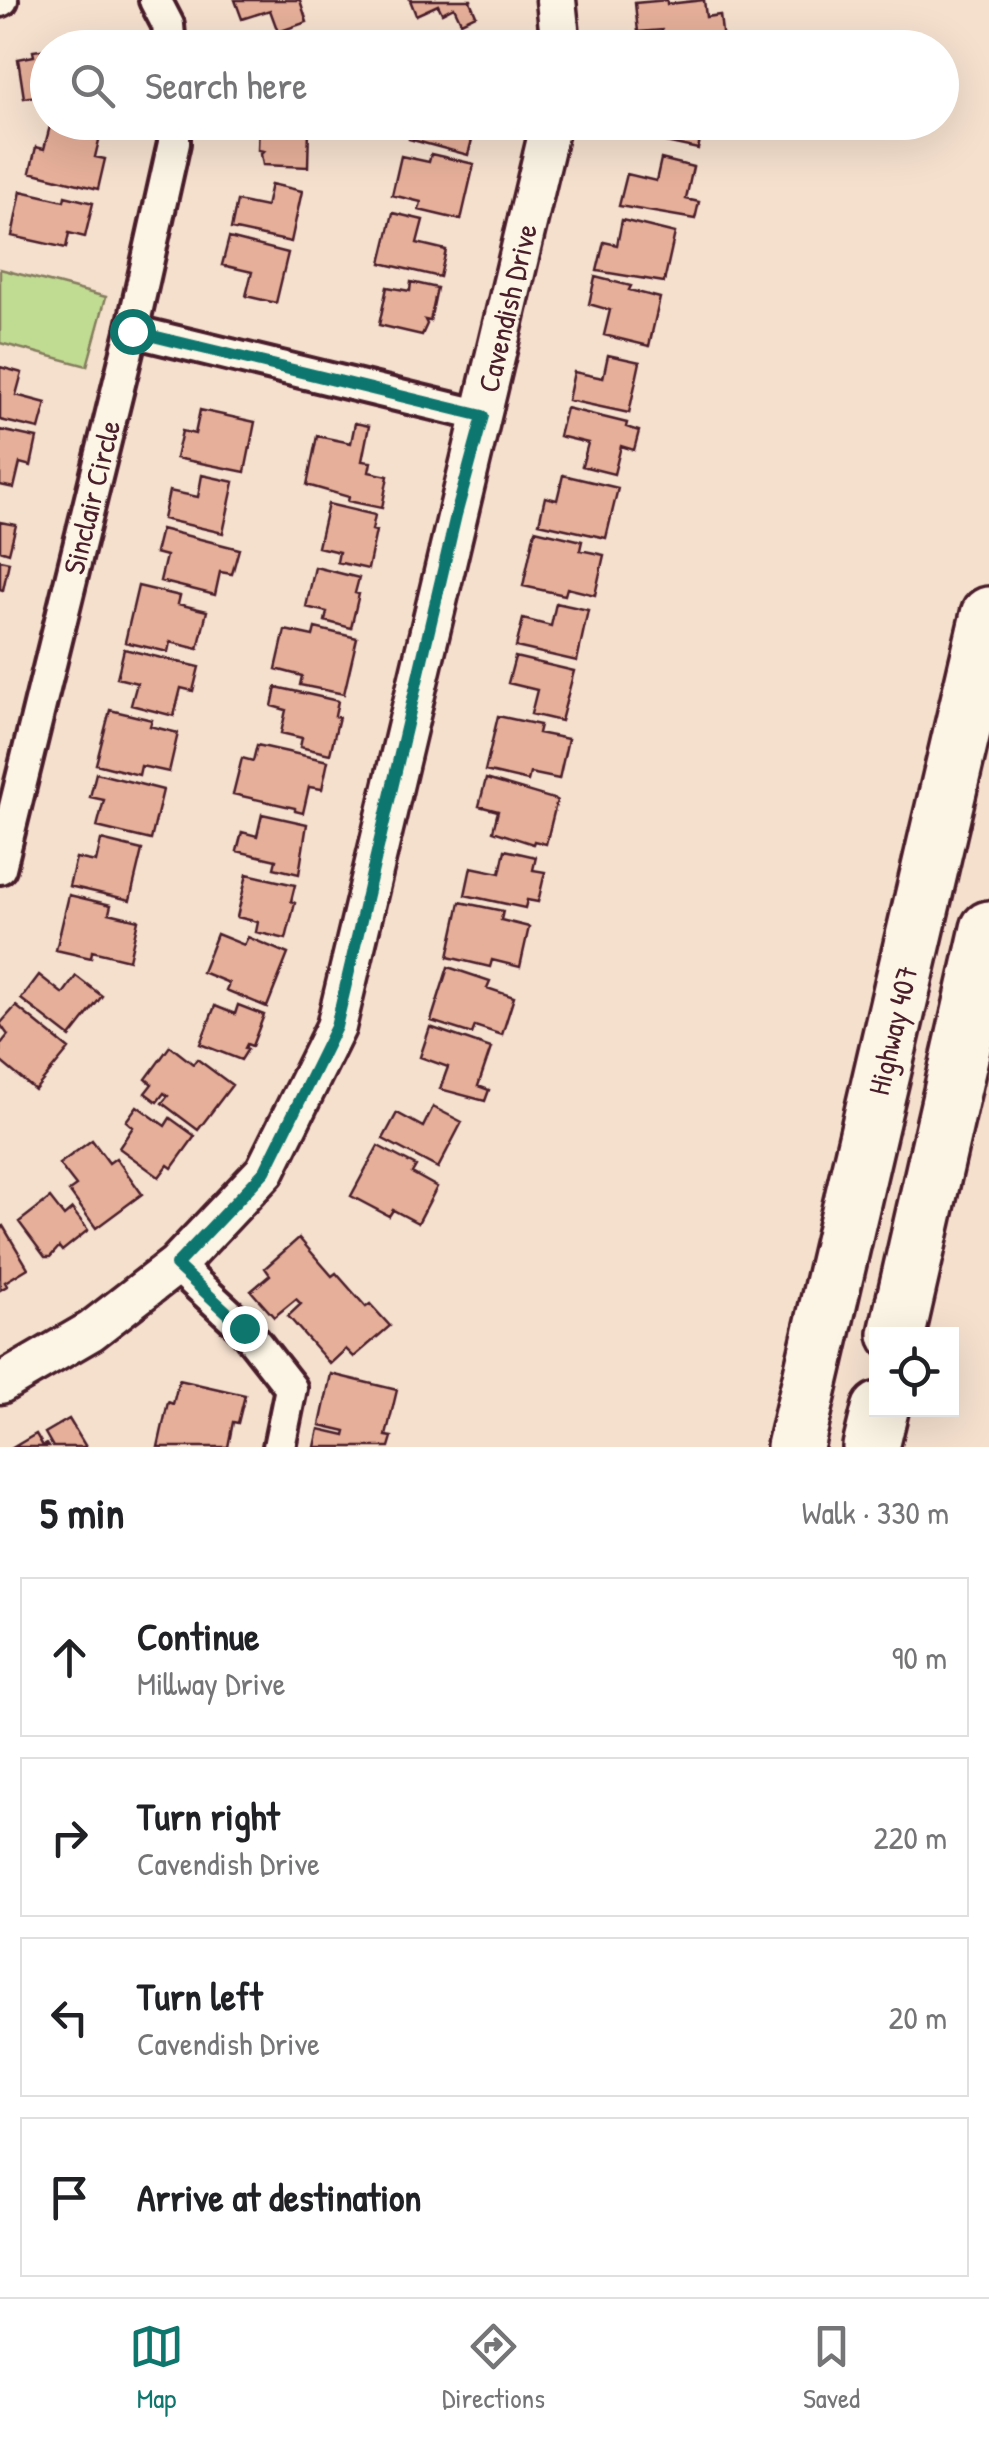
<!DOCTYPE html>
<meta charset="utf-8">
<style>
body{margin:0;font-family:"Patrick Hand",sans-serif;background:#f2f2f2;color:#202124}
.controls{position:absolute;right:30px;bottom:30px;display:grid;overflow:hidden;border-radius:0px;box-shadow:0 10px 40px #0002}
.controls button{width:90px;height:90px;display:grid;place-items:center;padding:0;border:0;border-bottom:2px solid #e0e0e0;background:#fff;color:#202124;font:50px sans-serif}
.stop{position:absolute;width:30px;height:30px;margin:-22px;border:8px solid #0f766e;border-radius:50%;background:#fff}
.stop.end{background:#0f766e;border-color:#fff;box-shadow:0 2px 10px #0008}
.list{margin:0;padding:0;list-style:none}
h2{display:flex;justify-content:space-between;align-items:center;height:130px;margin:0;padding:0 40px;font-size:42px}
h2 small{font-size:32px;font-weight:400;color:#757577}
.list li{display:grid;grid-template-columns:65px 1fr auto;gap:30px;align-items:center;box-sizing:border-box;height:160px;margin:0 20px 20px;padding:0 20px;border:2px solid #e0e0e0;border-radius:0px}
.list b{display:block;font-size:38px;white-space:nowrap}
.list p{margin:0;font-size:32px;white-space:nowrap;color:#757577}
.list em{font-size:32px;font-style:normal;color:#757577}
.icon{flex:none;width:55px;height:55px;fill:none;stroke:currentColor;stroke-width:2;stroke-linecap:round;stroke-linejoin:round}
.map{position:relative;flex:none;width:989px;height:1447px;overflow:hidden}
.search{position:absolute;background:#fff;box-shadow:0 10px 40px #0002;left:30px;right:30px;top:30px;height:110px;display:flex;align-items:center;gap:25px;box-sizing:border-box;padding:0 35px;border-radius:55px;color:#757577;font-size:38px}
.sheet{height:850px;background:#fff}
nav{display:flex;justify-content:space-around;align-items:center;box-sizing:border-box;height:140px;border-top:2px solid #e0e0e0;background:#fff;font-size:28px;color:#757577}
nav a{display:grid;justify-items:center;gap:5px}
nav .on{color:#0f766e}
.map>svg:first-child{display:block}
.green{fill:#c0db92;stroke:#857d5e;stroke-width:2.5}
.building{fill:#e5af99;stroke:#4a1f2b;stroke-width:2.5}
.lines{fill:none;stroke-linecap:round;stroke-linejoin:round}
.minor-casing{stroke:#4a1f2b;stroke-width:38}
.tertiary-casing{stroke:#4a1f2b;stroke-width:45}
.motorway-casing{stroke:#4a1f2b;stroke-width:62}
.minor{stroke:#fcf5e5;stroke-width:30}
.tertiary{stroke:#fcf5e5;stroke-width:38}
.motorway{stroke:#fcf5e5;stroke-width:55}
.route{stroke:#0f766e;stroke-width:12}
.labels{text-anchor:middle;dominant-baseline:central;stroke-width:8;stroke-linejoin:round;paint-order:stroke}
.street-label{font-size:30px;fill:#4a1f2b;stroke:#fcf5e5}
</style>
<div class="map">
<svg width="989" height="1447" viewBox="0 0 989 1447">
<rect width="100%" height="100%" fill="#f5e0ce"/>
<filter id="ink" filterUnits="userSpaceOnUse"><feTurbulence type="fractalNoise" baseFrequency=".01" numOctaves="2"/><feDisplacementMap in="SourceGraphic" scale="20" xChannelSelector="R" yChannelSelector="G"/><feConvolveMatrix kernelMatrix="1 2 1 2 8 2 1 2 1" color-interpolation-filters="sRGB"/></filter>
<g filter="url(#ink)">
<path class="green" d="M0,269l106,28 -19,69 -87,-23z"/>
<path class="building" d="M235,0h65l7,22 -29,10 -8,-22 -28,9z
M410,0h62l-2,1 6,14 -15,7 -7,-15 -12,6 -4,-8 -22,10z
M667,0v4l37,-4 2,17 14,-2 3,26 -13,2 1,5h-47l-2,-18 -24,2 -3,-29z
M461,31l26,4 -1,13h-50l1,-11 22,3z
M96,38l1,10h-36l4,-1v-4z
M285,38h23v10h-23z
M48,49v45l-24,4 -6,-39 16,-3 -1,-5z
M51,122h30l21,6 -7,29 10,2 -7,30 -68,-17 6,-25 8,2z
M259,122l50,5 -1,40 -45,-2 -2,-11 3,-3 -6,-1z
M413,122h43l19,6 -7,27 -59,-16z
M641,122h63l-6,27 -60,-13z
M431,154l43,10 -13,56 -42,-10 2,-8 -29,-7 9,-39 28,6z
M661,159l32,8 -7,32 13,3 -4,17 -76,-13 8,-32 29,7z
M271,184l31,7 -11,51 -60,-13 6,-28 29,6z
M21,191l43,10 1,-5 28,7 -8,34 -16,-4 -3,15 -54,-12z
M393,213l30,7 -6,23 29,7 -6,27 -59,-14z
M622,220l53,13 -11,49 -67,-11 7,-29 13,3z
M229,238l59,15 -12,50 -30,-7 6,-24 -30,-7z
M595,277l36,9 -2,4 31,8 -11,48 -45,-11 6,-25 -21,-6z
M411,282l26,6 -7,33 -5,-1 2,4 -5,11 -43,-10 8,-38 23,4z
M608,355l32,7 -11,51 -61,-13 6,-28 29,6z
M0,367l22,6 -6,22 30,8 -7,26 -39,-9z
M566,408l61,15 -1,4 13,4 -5,19 -13,-4 -7,28 -32,-8 6,-23 -29,-7z
M200,410l55,12 -10,50 -69,-14 6,-27 13,3z
M355,423l14,3 -7,35 9,1 -2,10 19,4 -6,32 -34,-7 1,-4 -42,-12 10,-49 34,7z
M0,430l37,8 -6,28 -11,-3 -6,25 -14,-3z
M202,475l32,7 -11,51 -60,-14 6,-28 29,6z
M563,475l55,13 -12,50 -67,-15 6,-26 12,3z
M328,504l47,11 -3,15 4,1 -8,38 -31,-7 2,-10 -21,-5z
M0,522l16,3 -7,28 -9,-3z
M161,529l78,20 -7,25 -12,-2 -5,23 -55,-14 6,-25 -11,-3z
M535,530l47,11 -2,9 24,5 -9,40 -28,-7 -2,7 -42,-9z
M0,560l9,2 -6,28 -3,-1z
M315,567l44,11 -4,15 4,1 -8,34 -26,-7 2,-9 -21,-5z
M138,586l42,10 -2,8 29,7 -9,38 -28,-7 -2,10 -43,-10z
M556,603l32,7 -11,51 -61,-14 7,-28 28,7z
M315,628l42,10 -13,56 -44,-9 2,-9 -26,-7 9,-39 28,6z
M124,649l75,18 -6,24 -12,-3 -7,28 -43,-11 6,-22 -20,-5z
M515,657l59,14 -13,50 -30,-7 6,-24 -29,-7z
M276,687l62,14 -3,15 4,1 -9,37 -30,-7 2,-9 -21,-5 5,-23 -14,-4z
M110,710l42,10 -2,6 28,7 -9,39 -28,-6 -2,9 -43,-11z
M498,716l42,9 -2,8 30,6 -9,40 -29,-6 -2,8 -43,-10z
M257,745l71,16 -6,28 -13,-2 -6,26 -8,-2v-3l-62,-14 9,-36 11,3z
M96,773l67,17 -12,50 -54,-13 7,-27 -14,-3z
M486,779l71,21 -11,44 -12,-3 -1,3 -40,-13 5,-20 -19,-5z
M262,814l45,10 -8,50 -25,-6 2,-8 -39,-9 5,-19 15,4z
M101,840l41,10 -12,50 -61,-14 7,-28 20,4z
M505,850l31,7 -3,13 12,2 -7,30 -11,-2 -2,8 -60,-13 6,-28 29,6z
M247,874l48,11 -4,16 4,2 -9,36 -30,-7 2,-10 -21,-5z
M69,895l42,10 -2,8 29,7 -9,40 -37,-9 -1,7 -35,-8z
M460,902l43,9 -2,9 28,7 -9,40 -28,-7 -2,7 -42,-10z
M217,934l27,11 4,-8 40,17 -21,53 -41,-17 3,-7 -27,-11z
M448,967l42,14 -3,7 27,9 -12,38 -27,-9 -3,8 -41,-13z
M39,975l24,19 13,-18 26,20 -32,41 -49,-38z
M238,1005l26,10 -12,31 -5,-2 -2,4 3,1 -7,11 -41,-16 15,-38 20,8z
M16,1006l53,43 -34,41 -35,-29v-16l8,-10 -8,-11z
M430,1027l61,21 -13,38 11,4 -4,11 -45,-12 8,-22 -28,-10z
M170,1046l23,18 4,-5 35,26 -34,45 -36,-27 6,-7 -4,-3 -7,9 -12,-9 7,-9 -6,-5z
M137,1106l28,20 5,-8 25,18 -23,32 -4,-3 -9,12 -40,-29 14,-21 -7,-6z
M433,1107l29,15 -24,46 -55,-29 14,-26 26,14z
M92,1140l17,23 7,-5 26,36 -46,34 -27,-37 7,-5 -17,-22z
M378,1146l38,20 -4,7 25,14 -19,36 -25,-13 -4,6 -38,-20z
M50,1198l14,18 8,-7 16,21 -26,21 -3,-4 -9,10h-5l-26,-35z
M3,1226l25,42 -23,14 2,4 -7,4v-62z
M299,1238l33,38 4,-3 30,34 4,-3 20,22 -36,31 -8,-8 -16,15 -42,-48 13,-12 -5,-5 -22,18 -23,-26 19,-16 -5,-7z
M331,1374l66,16 -11,46 6,1 -3,10h-74l4,-18 26,6 1,-4 -26,-6z
M179,1380l66,15 -7,28 -5,-1 -5,25h-70l10,-45 5,2z
M69,1419l17,28h-33l-8,-14z
M36,1434l7,12 4,-2 2,3h-35z"/>
<g class="lines">
<defs>
<g id="minor">
<path d="M155,0l13,25 2,23"/>
<path d="M0,1l2,-1"/>
<path d="M132,331l351,85"/>
<path id="s1" d="M0,868l132,-537 42,-188v-21"/>
<path d="M176,1265l68,63 47,60 -12,59"/>
</g>
<g id="tertiary">
<path d="M556,0l5,48"/>
<path id="s2" d="M0,1384l91,-53 85,-66 89,-94 71,-144 215,-905"/>
</g>
<g id="motorway">
<path d="M897,1334l92,-405"/>
<path id="s3" d="M795,1447l194,-832"/>
<path d="M871,1447l9,-37"/>
</g>
</defs>
<use href="#minor" class="minor-casing"/>
<use href="#tertiary" class="tertiary-casing"/>
<use href="#motorway" class="motorway-casing"/>
<use href="#minor" class="minor"/>
<use href="#tertiary" class="tertiary"/>
<use href="#motorway" class="motorway"/>
</g>
</g>
<g class="lines" filter="url(#ink)">
<path class="route" d="M132,331l351,85 -27,99 -120,512 -71,144 -89,94 68,63"/>
</g>
<g class="labels">
<g class="street-label">
<text stroke="none"><textPath href="#s2" startOffset="1242">Cavendish Drive</textPath></text>
<text stroke="none"><textPath href="#s1" startOffset="382">Sinclair Circle</textPath></text>
<text stroke="none"><textPath href="#s3" startOffset="428">Highway 407</textPath></text>
</g>
</g>
</svg>
<div class="controls">
<button><svg class="icon" aria-label="locate" viewBox="0 0 24 24"><circle cx="12" cy="12" r="6"/><path d="M12 2v4M12 18v4M2 12h4M18 12h4"/></svg></button>
</div>
<div class="stop" style="left:132px;top:331px"></div>
<div class="stop end" style="left:244px;top:1328px"></div>
<div class="search"><svg class="icon" aria-label="search" viewBox="0 0 24 24"><circle cx="10" cy="10" r="6"/><path d="M15 15l6 6"/></svg>Search here</div>
</div>
<section class="sheet">
<h2>5 min<small>Walk · 330 m</small></h2>
<ul class="list">
<li><svg class="icon" aria-label="ahead" viewBox="0 0 24 24"><path d="M12 20V5M6 11l6-6 6 6"/></svg><div><b>Continue</b><p>Millway Drive</p></div><em>90 m</em></li>
<li><svg class="icon" aria-label="right" viewBox="0 0 24 24"><path d="M7 20v-9h11M14 6l5 5-5 5"/></svg><div><b>Turn right</b><p>Cavendish Drive</p></div><em>220 m</em></li>
<li><svg class="icon" aria-label="left" viewBox="0 0 24 24"><path d="M17 20v-9H6M10 6l-5 5 5 5"/></svg><div><b>Turn left</b><p>Cavendish Drive</p></div><em>20 m</em></li>
<li><svg class="icon" aria-label="arrive" viewBox="0 0 24 24"><path d="M6 21V4h12l-3 4 3 4H6"/></svg><div><b>Arrive at destination</b></div></li>
</ul>
</section>
<nav>
<a class="on"><svg class="icon" aria-label="map" viewBox="0 0 24 24"><path d="M3 6l6-2 6 2 6-2v14l-6 2-6-2-6 2zM9 4v14M15 6v14"/></svg>Map</a>
<a><svg class="icon" aria-label="directions" viewBox="0 0 24 24"><path d="M12 3l9 9-9 9-9-9zM9 14v-3h6M13 9l2 2-2 2"/></svg>Directions</a>
<a><svg class="icon" aria-label="saved" viewBox="0 0 24 24"><path d="M7 4h10v16l-5-4-5 4z"/></svg>Saved</a>
</nav>
